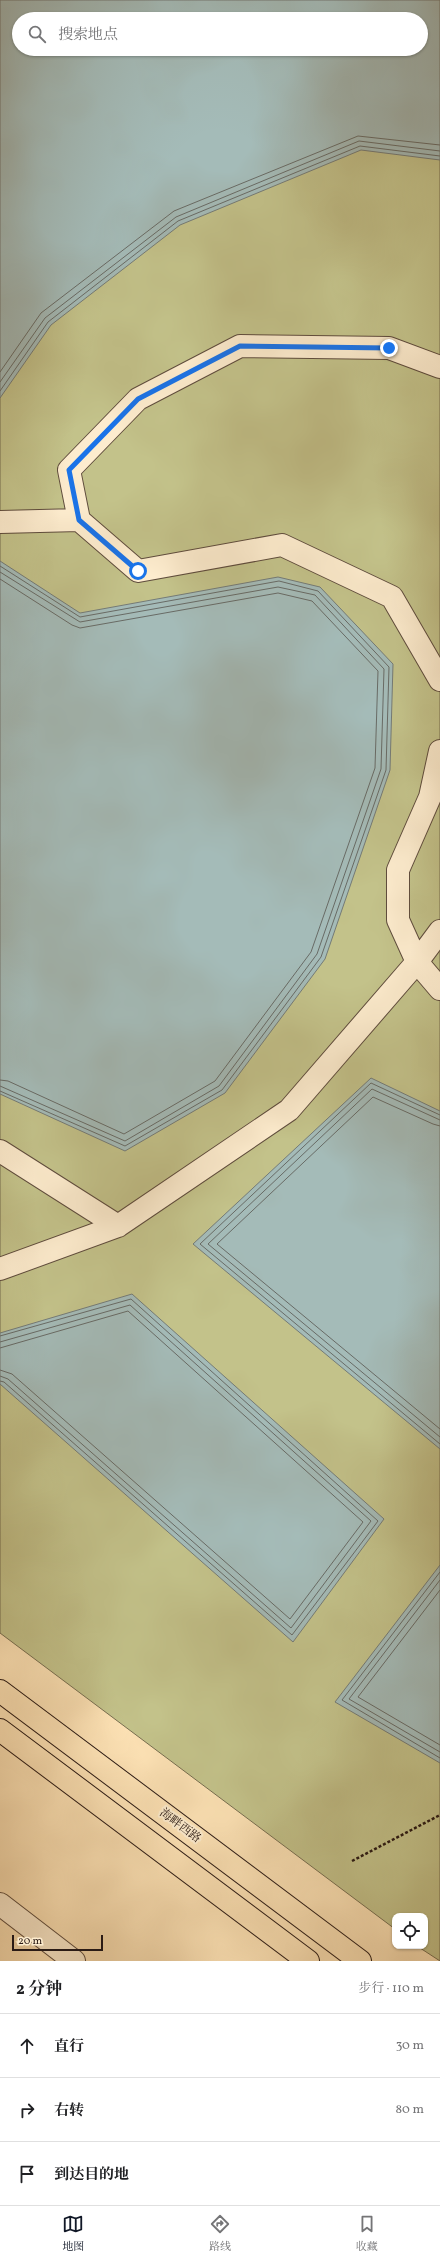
<!DOCTYPE html>
<html lang="zh">
<meta charset="utf-8">
<style>
body{margin:0;font-family:Vollkorn,"Noto Serif SC",serif;background:#f2f2f2;color:#202124}
.controls{position:absolute;right:12px;bottom:12px;display:grid;overflow:hidden;border-radius:8px;box-shadow:0 1px 3px #0004}
.controls button{width:36px;height:36px;display:grid;place-items:center;padding:0;border:0;border-bottom:1px solid #e0e0e0;background:#fff;color:#202124;font:20px sans-serif}
.scale{position:absolute;left:12px;bottom:10px;width:91px;box-sizing:border-box;padding-left:4px;border:2px solid #2b1b15;border-top:0;font-size:11px;line-height:14px;white-space:nowrap;color:#2b1b15;-webkit-text-stroke:3px #fdecce;paint-order:stroke}
.stop{position:absolute;width:12px;height:12px;margin:-9px;border:3px solid #1a73e8;border-radius:50%;background:#fff}
.stop.end{background:#1a73e8;border-color:#fff;box-shadow:0 1px 4px #0008}
.list{margin:0;padding:0;list-style:none}
h2{display:flex;justify-content:space-between;align-items:center;height:52px;margin:0;padding:0 16px;font-size:17px}
h2 small{font-size:13px;font-weight:400;color:#757577}
.list li{display:grid;grid-template-columns:26px 1fr auto;gap:12px;align-items:center;box-sizing:border-box;height:64px;padding:0 16px;border-top:1px solid #e0e0e0}
.list b{display:block;font-size:15px;white-space:nowrap}
.list em{font-size:13px;font-style:normal;color:#757577}
.icon{flex:none;width:22px;height:22px;fill:none;stroke:currentColor;stroke-width:2;stroke-linecap:round;stroke-linejoin:round}
.map{position:relative;flex:none;width:440px;height:1961px;overflow:hidden}
.search{position:absolute;background:#fff;box-shadow:0 1px 3px #0004;left:12px;right:12px;top:12px;height:44px;display:flex;align-items:center;gap:10px;box-sizing:border-box;padding:0 14px;border-radius:22px;color:#757577;font-size:15px}
.sheet{height:244px;background:#fff}
nav{display:flex;justify-content:space-around;align-items:center;box-sizing:border-box;height:56px;border-top:1px solid #e0e0e0;background:#fff;font-size:11px;color:#757577}
nav a{display:grid;justify-items:center;gap:2px}
nav .on{color:#111827}
.map>svg:first-child{display:block}
.green{fill:#c3c28a;stroke:#776e50;fill-rule:evenodd}
.water{fill:#a4bbb8;stroke:#747b77;fill-rule:evenodd}
.lines{fill:none;stroke-linecap:round;stroke-linejoin:round}
.shore{stroke:#686b66;stroke-width:1}
.minor-casing{stroke:#5f4c3d;stroke-width:24}
.major-casing{stroke:#2b1b15;stroke-width:24}
.path{stroke:#2b1b15;stroke-width:2.5;stroke-dasharray:3 2;stroke-linecap:butt}
.minor{stroke:#fdecce;stroke-width:22}
.major{stroke:#fce1b4;stroke-width:22}
.route{stroke:#1a73e8;stroke-width:5}
.labels{text-anchor:middle;dominant-baseline:central;stroke-width:4;stroke-linejoin:round;paint-order:stroke}
.street-label{font-size:12px;fill:#2b1b15;stroke:#fdecce}
</style>
<div class="map">
<svg width="440" height="1961" viewBox="0 0 440 1961">
<rect width="100%" height="100%" fill="#fce1b4"/>
<filter id="stains"><feTurbulence type="fractalNoise" baseFrequency=".005" numOctaves="4"/><feColorMatrix values="0 0 0 0 .2 0 0 0 0 .09 0 0 0 0 .02 0 0 0 .5 -.17"/></filter>
<radialGradient id="worn" r=".72"><stop offset=".6" stop-color="#630" stop-opacity="0"/><stop offset="1" stop-color="#630" stop-opacity=".3"/></radialGradient>
<path class="green" d="M0,0h440v1961l-23,-15h8v-30h-30v13l-395,-296zM19,19h402v30h-402z"/>
<path class="water" d="M0,0h440v160l-79,-10 -181,75 -129,100 -51,73zM19,19h402v30h-402z
M0,561l80,52 198,-36 42,10 73,77 -3,106 -65,189 -100,134 -100,58 -125,-57z
M371,1078l69,33v338l-247,-205z
M132,1294l252,225 -91,123 -293,-258v-51z
M440,1565v198l-105,-61z"/>
<g class="lines">
<path class="shore" d="M0,372l41,-59 133,-102 184,-75 82,9
M0,382l45,-64 131,-101 183,-76 81,10
M0,391l48,-69 130,-101 182,-75 80,10
M0,566l80,51 199,-36 39,10 71,76 -3,103 -65,187 -99,133 -97,56 -125,-55
M0,572l80,50 198,-35 37,8 69,74 -3,100 -64,185 -98,132 -94,55 -125,-55
M0,579l72,46 8,3 198,-35 34,8 66,70 -3,97 -64,184 -96,129 -91,53 -116,-53 -8,-1
M440,1115l-69,-32 -171,161 240,200
M440,1120l-68,-31 -164,155 232,193
M440,1126l-7,-2 -60,-27 -156,147 223,185
M0,1336l131,-37 247,222 -86,114 -288,-253 -4,-1
M0,1342l130,-37 241,216 -80,107 -283,-249 -8,-3
M0,1348l128,-37 235,211 -73,97 -278,-245 -12,-4
M440,1572l-98,128 98,58
M440,1580l-91,119 91,53
M440,1590l-82,107 82,48"/>
<defs>
<path id="minor" d="M440,367l-51,-19 -149,-2 -102,53 -69,71 10,50 59,51 144,-26 110,52 48,83
M0,522l79,-2
M440,751l-10,46 -32,73v50l19,42 23,27
M0,1151l118,75
M0,1269l118,-43 171,-116 128,-148 23,-31
M0,1904l74,57"/>
<path id="major" d="M0,1691l360,270
M0,1730l308,231"/>
</defs>
<use href="#minor" class="minor-casing"/>
<use href="#major" class="major-casing"/>
<path class="path" d="M352,1861l88,-46"/>
<use href="#minor" class="minor"/>
<use href="#major" class="major"/>
</g>
<g class="lines">
<path class="route" d="M138,571l-59,-51 -10,-50 69,-71 102,-53 149,2"/>
</g>
<g class="labels">
<g class="street-label">
<text transform="translate(180 1826) rotate(37)">海畔西路</text>
</g>
</g>
<rect width="100%" height="100%" filter="url(#stains)"/>
<rect width="100%" height="100%" fill="url(#worn)"/>
</svg>
<div class="controls">
<button><svg class="icon" aria-label="locate" viewBox="0 0 24 24"><circle cx="12" cy="12" r="6"/><path d="M12 2v4M12 18v4M2 12h4M18 12h4"/></svg></button>
</div>
<div class="scale">20 m</div>
<div class="stop" style="left:138px;top:571px"></div>
<div class="stop end" style="left:389px;top:348px"></div>
<div class="search"><svg class="icon" aria-label="search" viewBox="0 0 24 24"><circle cx="10" cy="10" r="6"/><path d="M15 15l6 6"/></svg>搜索地点</div>
</div>
<section class="sheet">
<h2>2 分钟<small>步行 · 110 m</small></h2>
<ul class="list">
<li><svg class="icon" aria-label="ahead" viewBox="0 0 24 24"><path d="M12 20V5M6 11l6-6 6 6"/></svg><div><b>直行</b></div><em>30 m</em></li>
<li><svg class="icon" aria-label="right" viewBox="0 0 24 24"><path d="M7 20v-9h11M14 6l5 5-5 5"/></svg><div><b>右转</b></div><em>80 m</em></li>
<li><svg class="icon" aria-label="arrive" viewBox="0 0 24 24"><path d="M6 21V4h12l-3 4 3 4H6"/></svg><div><b>到达目的地</b></div></li>
</ul>
</section>
<nav>
<a class="on"><svg class="icon" aria-label="map" viewBox="0 0 24 24"><path d="M3 6l6-2 6 2 6-2v14l-6 2-6-2-6 2zM9 4v14M15 6v14"/></svg>地图</a>
<a><svg class="icon" aria-label="directions" viewBox="0 0 24 24"><path d="M12 3l9 9-9 9-9-9zM9 14v-3h6M13 9l2 2-2 2"/></svg>路线</a>
<a><svg class="icon" aria-label="saved" viewBox="0 0 24 24"><path d="M7 4h10v16l-5-4-5 4z"/></svg>收藏</a>
</nav>
